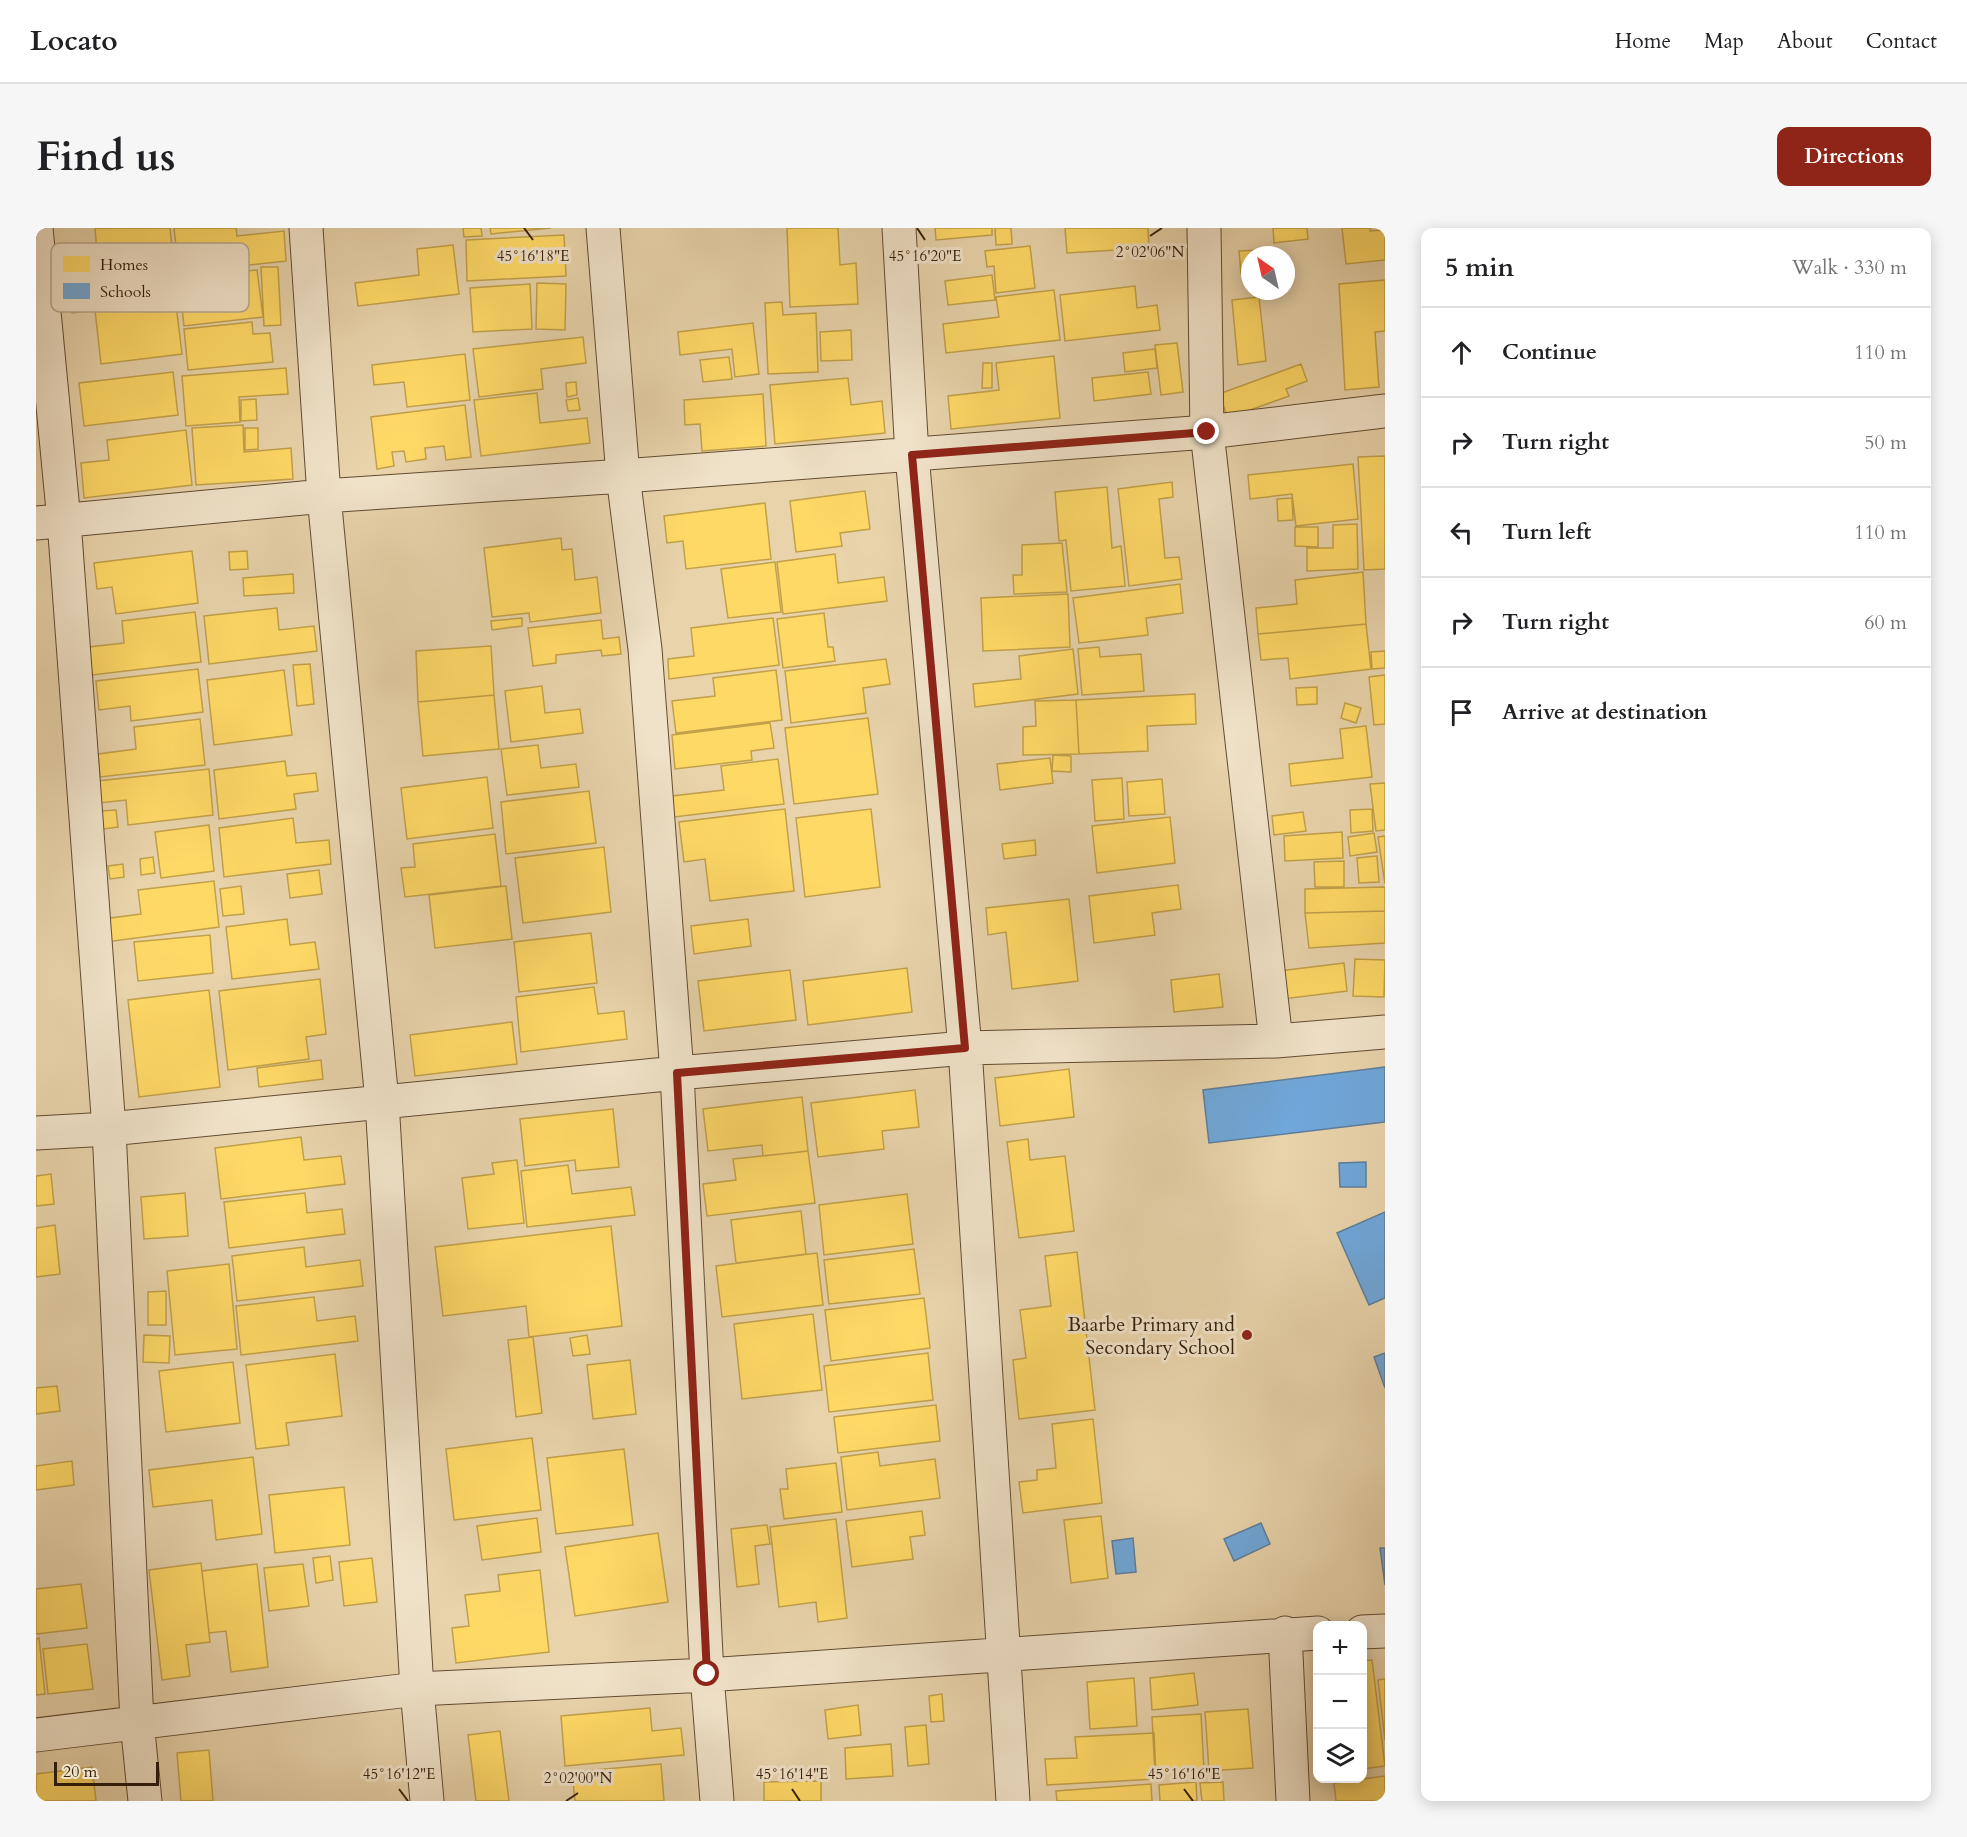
<!DOCTYPE html>
<meta charset="utf-8">
<style>
body{margin:0;font-family:Cardo,serif;background:#f6f6f6;color:#202124}
.controls{position:absolute;right:18px;bottom:18px;display:grid;overflow:hidden;border-radius:12px;box-shadow:0 3px 15px #0003}
.controls button{width:54px;height:54px;display:grid;place-items:center;padding:0;border:0;border-bottom:2px solid #e0e0e0;background:#fff;color:#202124;font:30px sans-serif}
.compass{position:absolute;left:1205px;top:18px;width:54px;height:54px;border-radius:50%;background:#fff;box-shadow:0 3px 15px #0003;rotate:326deg}
.scale{position:absolute;left:18px;bottom:15px;width:105px;box-sizing:border-box;padding-left:6px;border:3px solid #351f09;border-top:0;font-size:16px;line-height:21px;white-space:nowrap;color:#351f09;-webkit-text-stroke:4px #f0e2c8;paint-order:stroke}
.stop{position:absolute;width:18px;height:18px;margin:-14px;border:4px solid #8f2418;border-radius:50%;background:#fff}
.stop.end{background:#8f2418;border-color:#fff;box-shadow:0 2px 6px #0008}
.list{margin:0;padding:0;list-style:none}
h2{display:flex;justify-content:space-between;align-items:center;height:78px;margin:0;padding:0 24px;font-size:26px}
h2 small{font-size:20px;font-weight:400;color:#757577}
.list li{display:grid;grid-template-columns:39px 1fr auto;gap:18px;align-items:center;box-sizing:border-box;height:90px;padding:0 24px;border-top:2px solid #e0e0e0}
.list b{display:block;font-size:22px;white-space:nowrap}
.list em{font-size:20px;font-style:normal;color:#757577}
.icon{flex:none;width:33px;height:33px;fill:none;stroke:currentColor;stroke-width:2;stroke-linecap:round;stroke-linejoin:round}
.map{position:relative;flex:none;width:1349px;height:1573px;overflow:hidden;border-radius:12px}
header{display:flex;align-items:center;gap:36px;box-sizing:border-box;height:84px;padding:0 30px;background:#fff;border-bottom:2px solid #e0e0e0}
header strong{font-size:28px}
nav{display:flex;gap:33px;margin-inline-start:auto;font-size:21px}
.intro{display:flex;align-items:center;justify-content:space-between;box-sizing:border-box;height:144px;padding:0 36px}
h1{margin:0;font-size:42px}
.button{padding:15px 27px;border-radius:12px;background:#8f2418;color:#fff;font-size:21px;font-weight:700}
main{display:flex;gap:36px;padding:0 36px}
aside{flex:1;background:#fff;border-radius:12px;box-shadow:0 3px 15px #0003}
.map>svg:first-child{display:block}
.homes{fill:#ffd966;stroke:#c2a14a;stroke-width:1.5}
.schools{fill:#6fa8dc;stroke:#5e7f9d;stroke-width:1.5}
.lines{fill:none;stroke-linecap:round;stroke-linejoin:round}
.minor-casing{stroke:#624c32;stroke-width:35}
.minor{stroke:#f0e2c8;stroke-width:33}
.route{stroke:#8f2418;stroke-width:8}
.ticks{fill:none;stroke:#351f09;stroke-width:2}
.poi-dot{fill:#8f2418;stroke:#f0e2c8;stroke-width:2}
.labels{text-anchor:middle;dominant-baseline:central;stroke-width:6;stroke-linejoin:round;paint-order:stroke}
.poi-label{font-size:20px;fill:#351f09;stroke:#f0e2c8;text-anchor:end}
.key{fill:#f0e2c8;stroke:#b8a88f;stroke-width:1.5}
.key-label{font-size:16px;fill:#351f09}
.ticks-label{font-size:15px;text-anchor:middle;fill:#351f09;stroke:#f0e2c8;stroke-width:6;stroke-linejoin:round;paint-order:stroke}
</style>
<header>
<strong>Locato</strong>
<nav><a>Home</a><a>Map</a><a>About</a><a>Contact</a></nav>
</header>
<div class="intro"><h1>Find us</h1><a class="button">Directions</a></div>
<main>
<div class="map">
<svg width="1349" height="1573" viewBox="0 0 1349 1573">
<rect width="100%" height="100%" fill="#e8d3ab"/>
<filter id="stains"><feTurbulence type="fractalNoise" baseFrequency=".00333" numOctaves="4"/><feColorMatrix values="0 0 0 0 .2 0 0 0 0 .09 0 0 0 0 .02 0 0 0 .5 -.17"/></filter>
<radialGradient id="worn" r=".72"><stop offset=".6" stop-color="#630" stop-opacity="0"/><stop offset="1" stop-color="#630" stop-opacity=".3"/></radialGradient>
<path class="homes" d="M59,0h75l4,38 -54,6 -3,-23 -20,3z
M138,0h62l1,8 47,-5 2,30 -107,12z
M427,0h18l1,8 -18,1z
M454,0h61l-60,6z
M751,0h51l2,37 16,-2 2,41 -68,3z
M899,0h57v7l-56,5z
M959,0h16l1,16 -16,1z
M1029,0h83l1,20 -82,5z
M1237,0h34l1,11 -34,4z
M1306,0h28v3l15,-1v30l-39,4z
M528,7l2,41 -99,5 -1,-41z
M417,17l6,49 -101,12 -3,-23 64,-8 -2,-26z
M994,18l5,42 -39,5 -2,-27 -7,1 -2,-16z
M1225,22v5h-11v18l-9,1 -2,-23z
M225,39h17l3,58 -17,1z
M221,42l6,47 -79,9 -5,-47z
M136,45l10,81 -81,10 -6,-54 -23,3 -3,-28z
M956,47l3,25 -47,5 -3,-24z
M1349,52v51l-10,1 4,55 -34,3 -6,-106z
M501,55l29,1 -1,46 -29,-1z
M494,56l2,45 -59,3 -3,-44z
M1099,58l2,22 20,-3 3,25 -95,11 -5,-46z
M1018,62l6,50 -114,13 -3,-29 56,-7 -3,-20z
M1223,69l7,64 -28,4 -6,-65z
M746,74l1,13 33,-2 2,59 -50,2 -3,-71z
M216,94l1,12 17,-1 3,29 -85,8 -4,-41z
M717,95l6,51 -24,3 -3,-28 -52,6 -2,-23z
M815,102l1,30 -31,1 -1,-29z
M547,109l3,26 -45,6 2,20 -64,8 -6,-48z
M1141,115l6,49 -22,3 -6,-50z
M1119,121l2,19 -32,4 -2,-19z
M429,126l5,46 -63,7 -3,-25 -30,3 -2,-20z
M1018,128l6,62 -109,11 -3,-33 51,-6 -3,-27z
M693,129l3,22 -29,3 -3,-22z
M947,135h9v25h-10z
M1265,136l6,17 -21,8 3,7 -61,22 -9,-24z
M250,140l2,26 -49,3 1,25 -54,4 -4,-50z
M137,144l5,43 -94,11 -5,-43z
M1112,144l3,22 -57,7 -2,-23z
M812,150l3,27 31,-4 3,32 -110,11 -5,-59z
M540,154l1,13 -10,2 -1,-14z
M501,165l3,30 47,-5 3,25 -109,13 -7,-56z
M727,166l3,52 -64,5 -2,-27 -15,1 -1,-25z
M542,170l2,12 -12,1 -2,-11z
M220,171l1,21 -16,1v-21z
M429,177l6,52 -25,3 -2,-14 -19,2 1,11 -20,3 -2,-11 -12,1 2,14 -17,3 -6,-52z
M207,197l1,27 47,-4 2,31 -97,6 -4,-57z
M209,200h13v21l-13,1z
M150,202l6,55 -108,13 -3,-35 28,-3 -2,-20z
M1349,228v113l-21,1 -6,-113z
M1317,236l5,55 -62,7 -4,-32 -42,5 -2,-24z
M1136,254l1,15 -14,2 6,59 14,-1 3,22 -53,7 -11,-97z
M1071,259l5,61 9,-2 4,40 -54,5 -5,-51 -7,1 -4,-49z
M829,263l5,38 -30,4 2,13 -46,6 -6,-51z
M1256,270l1,22 -15,1 -1,-22z
M729,275l6,56 -85,10 -3,-28 -16,2 -3,-27z
M1321,296l1,45 -51,2v-23h26v-23z
M1259,299h23v20l-23,-1z
M525,310l1,12 10,-1 3,31 22,-3 4,36 -71,9 -1,-9 -37,4 -8,-69z
M1026,315l5,49 -53,2 -1,-19h9v-30z
M156,323l6,52 -82,11 -4,-27 -15,2 -3,-26z
M211,323l1,18 -18,1 -1,-18z
M799,326l3,29 46,-6 3,24 -104,13 -6,-52z
M739,334l6,50 -53,6 -7,-49z
M1327,344l3,52 -108,10 -2,-26 41,-4 -2,-24z
M257,346l1,19 -50,3 -1,-18z
M1144,356l3,29 -37,5 2,17 -69,8 -6,-45z
M1032,366l2,53 -87,4 -2,-53z
M241,380l2,22 35,-4 3,25 -108,13 -5,-48z
M159,384l6,50 -109,13 -3,-28 35,-4 -2,-22z
M788,385l4,34h5l2,14 -52,7 -6,-49z
M486,390v8l-30,4 -1,-9z
M737,390l6,47 -110,14 -1,-20 26,-3 -3,-28z
M565,392l2,19 16,-2 2,17 -19,2 -1,-6 -45,5v8l-23,3 -5,-38z
M1330,396l5,45 -81,10 -2,-21 -27,2 -3,-26z
M455,418l3,49 -76,7 -2,-51z
M1063,419l1,10 41,-3 3,37 -62,4 -4,-46z
M1037,421l5,45 -103,13 -2,-23 48,-5 -2,-23z
M1349,423v17l-13,1 -1,-17z
M850,431l4,25 -27,4 3,25 -75,10 -6,-52z
M274,436l4,40 -17,2 -4,-41z
M162,441l5,43 -72,9 -1,-15 -31,4 -3,-29z
M248,442l8,65 -78,10 -7,-65z
M740,442l6,50 -106,13 -4,-32 43,-5 -2,-18z
M1349,447v49l-11,1 -5,-48z
M506,458l3,27 35,-4 3,24 -72,9 -6,-51z
M1281,459v17l-20,1 -1,-17z
M1159,466l1,30 -49,2 1,25 -69,3 -3,-54z
M458,467l5,54 -76,7 -5,-54z
M1040,472l3,54 -56,1v-28l13,-1 -1,-25z
M1309,475l16,5 -5,15 -15,-5z
M832,490l10,76 -84,10 -9,-76z
M164,491l5,46 -105,12 -2,-23 38,-5 -2,-22z
M734,495l4,25 -23,3 1,9 -77,9 -3,-34z
M1330,498l6,51 -81,9 -2,-22 54,-6 -3,-29z
M502,517l3,23 35,-4 3,23 -72,8 -6,-46z
M1017,527l18,1v16l-19,-1z
M1014,530l3,25 -53,7 -3,-26z
M742,531l6,45 -110,13 -2,-21 52,-6 -3,-24z
M249,533l2,15 29,-3 2,18 -24,3 2,15 -77,10 -5,-49z
M173,541l4,46 -85,10 -2,-25 -27,3 -2,-22z
M451,549l6,51 -86,11 -6,-51z
M1086,550l2,41 -29,2 -3,-41z
M1126,551l3,35 -36,2 -2,-34z
M1349,555v47l-9,1 -6,-47z
M553,563l7,52 -90,11 -5,-52z
M749,581l9,82 -84,10 -5,-42 -21,3 -5,-40z
M835,581l9,78 -75,10 -9,-79z
M1336,581l1,22 -22,2 -1,-23z
M80,582l2,17 -15,2 -2,-18z
M1267,584l3,19 -32,4 -2,-19z
M1134,589l5,46 -78,10 -5,-47z
M257,590l3,25 33,-3 2,24 -107,13 -5,-49z
M173,597l5,46 -53,7 -6,-46z
M1306,604l1,26 -58,3 -1,-25z
M1338,605l3,19 -27,4 -2,-19z
M459,606l6,52 -96,11 -4,-29 14,-1 -2,-23z
M1349,608v48l-7,-47z
M999,612l1,15 -32,4 -2,-15z
M568,619l7,65 -88,11 -8,-65z
M1341,628l2,26 -20,1 -2,-25z
M117,629l2,16 -14,2 -1,-16z
M1308,633v26h-29l-1,-25z
M87,636l1,13 -14,2 -2,-13z
M283,642l3,24 -32,4 -3,-24z
M178,653l5,46 -113,15 -3,-23 38,-5 -3,-24z
M1142,657l3,24 -29,4 3,22 -61,8 -5,-47z
M205,658l3,28 -21,2 -3,-27z
M470,658l6,53 -77,9 -6,-53z
M1349,659v24l-80,2v-24z
M1033,671l9,82 -66,8 -6,-57 -18,3 -2,-27z
M1349,683v32l-76,5 -4,-35z
M251,691l3,26 25,-3 4,27 -87,10 -6,-52z
M712,691l3,27 -57,8 -3,-28z
M555,705l6,50 -78,9 -5,-50z
M174,707l3,38 -75,8 -4,-39z
M1319,731l30,1 -1,37 -31,-1z
M1308,735l3,28 -64,8 -4,-28z
M871,740l5,44 -104,13 -5,-44z
M754,742l6,50 -92,11 -6,-50z
M1183,746l4,33 -49,5 -3,-32z
M284,751l6,55 -20,3 3,22 -81,11 -9,-79z
M558,759l4,27 26,-3 3,28 -106,13 -5,-55z
M173,762l11,97 -81,10 -11,-97z
M476,794l5,42 -102,12 -5,-41z
M285,832l2,19 -64,8 -2,-19z
M1033,841l5,48 -74,9 -5,-48z
M879,862l4,37 -37,4 2,18 -66,8 -7,-54z
M766,869l6,54 -45,5 -1,-11 -54,6 -5,-42z
M577,881l6,58 -43,4 -1,-11 -50,6 -5,-47z
M265,909l3,23 37,-4 4,28 -124,15 -6,-51z
M992,911l2,21 35,-4 9,75 -55,7 -12,-96z
M772,923l7,52 -108,13 -4,-32 33,-4 -3,-21z
M481,932l7,63 -56,6 -6,-51 32,-4 -2,-11z
M532,937l4,29 59,-7 4,28 -108,12 -6,-56z
M15,946l3,30 -18,2v-30z
M149,965l3,43 -44,3 -3,-42z
M269,965l2,20 35,-4 3,25 -116,14 -5,-46z
M871,966l6,50 -89,11 -5,-50z
M765,983l5,43 -70,9 -5,-43z
M19,997l5,49 -24,3v-49z
M575,998l11,100 -93,11 -3,-31 -83,10 -8,-69z
M268,1019l2,20 54,-7 3,26 -126,15 -5,-45z
M878,1021l6,45 -91,10 -5,-44z
M1041,1024l18,158 -76,9 -6,-59 13,-2 -6,-48 31,-4 -6,-50z
M781,1025l6,52 -101,12 -6,-51z
M193,1036l8,85 -62,6 -8,-84z
M130,1063v34h-18v-33z
M278,1069l3,24 38,-5 3,25 -117,14 -5,-49z
M888,1070l6,50 -99,13 -6,-51z
M777,1086l9,76 -80,9 -8,-75z
M108,1107l26,1 -1,27 -26,-1z
M551,1107l3,19 -17,2 -3,-18z
M497,1109l9,76 -26,4 -8,-77z
M892,1125l5,47 -104,12 -5,-46z
M299,1126l7,62 -56,7 3,22 -33,4 -10,-84z
M594,1132l6,54 -43,5 -6,-54z
M197,1134l7,61 -74,9 -7,-61z
M21,1158l3,25 -24,3v-26z
M900,1177l4,36 -102,12 -4,-36z
M1057,1191l9,84 -79,10 -4,-31 18,-2v-10l19,-2 -4,-44z
M496,1210l9,72 -87,10 -8,-71z
M588,1221l9,76 -77,9 -9,-76z
M842,1224l2,14 55,-7 5,39 -93,12 -6,-53z
M217,1229l9,77 -46,6 -4,-40 -59,7 -4,-37z
M36,1233l2,24 -38,5v-24z
M800,1235l6,49 -58,7 -4,-30h8l-2,-20z
M308,1259l6,58 -75,8 -6,-58z
M886,1283l3,24 -15,2 3,22 -61,8 -6,-46z
M1065,1288l7,62 -37,5 -7,-63z
M501,1290l4,34 -59,8 -5,-34z
M800,1291l11,99 -29,4 -2,-20 -37,5 -9,-80z
M731,1297l3,19 -15,2 4,38 -22,3 -6,-58z
M622,1305l10,69 -93,14 -10,-69z
M294,1328l3,24 -17,3 -3,-25z
M336,1330l5,44 -33,4 -5,-44z
M165,1335l9,79 -24,3 4,31 -28,4 -13,-110z
M221,1336l11,103 -37,5 -5,-41 -17,2 -7,-62z
M267,1336l6,42 -40,5 -5,-43z
M504,1342l9,82 -93,11 -4,-35 17,-2 -4,-31 35,-4 -2,-16z
M45,1356l6,44 -51,6v-45z
M3,1410l6,56 -9,1v-56z
M51,1416l6,45 -45,5 -5,-45z
M1336,1432l13,106 -23,3v-108z
M1158,1445l4,32 -46,5 -2,-32z
M1098,1450l3,48 -47,3 -3,-47z
M1349,1451v61l-7,-60z
M906,1466l2,27 -13,1 -2,-26z
M822,1477l3,30 -33,4 -3,-29z
M614,1480l2,23 29,-3 3,27 -119,11 -4,-50z
M1212,1481l5,59 -44,3 -4,-59z
M1165,1486l3,56 -49,3 -3,-56z
M890,1497l3,39 -21,2 -3,-39z
M464,1503l9,70h-33l-8,-66z
M1118,1505l2,46 -109,6 -2,-26 32,-1 -2,-21z
M855,1516l2,32 -47,3 -1,-31z
M173,1522l4,51h-32l-4,-48z
M625,1536l3,37h-89l-3,-29z
M56,1539l4,34h-60v-27z
M1349,1548v25h-49l-2,-18z
M785,1553v20h-57v-19z
M1160,1554l1,19h-37l-1,-16z
M1187,1554l1,19h-22l-2,-18z
M1115,1556l1,17h-95l-1,-10z"/>
<path class="schools" d="M1349,839v55l-176,21 -6,-53z
M1330,934v25h-26l-1,-24z
M1349,984v86l-16,7 -32,-72z
M1349,1125v35l-11,-31z
M1225,1295l9,21 -36,17 -10,-22z
M1097,1310l3,34 -20,2 -4,-33z
M1344,1320h5v37z"/>
<g class="lines">
<defs>
<path id="minor" d="M0,0l28,293 45,608 28,593 8,79
M270,0l18,268 58,605 35,588 10,112
M567,0l20,248 22,173 32,424 30,602 10,126
M863,0l13,227 53,593 48,753
M1168,0l3,204 69,609
M0,295l288,-27 299,-20 584,-44 178,-21
M0,905l73,-4 568,-56 288,-25 311,-7 109,-9
M1326,1404l23,-1
M1249,1405l8,168
M0,1507l381,-46 290,-14 611,-42"/>
</defs>
<use href="#minor" class="minor-casing"/>
<use href="#minor" class="minor"/>
</g>
<g class="lines">
<path class="route" d="M671,1446l-30,-601 288,-25 -53,-593 295,-23"/>
</g>
<path class="ticks" d="M488,0l9,12M881,0l8,12M1114,8l12,-8M363,1561l9,12M756,1561l8,12M1148,1561l9,12M530,1573l12,-8"/>
<circle class="poi-dot" cx="1211" cy="1107" r="6"/>
<g class="labels">
<g class="poi-label">
<text x="1199" y="1096">Baarbe Primary and<tspan x="1199" dy="23">Secondary School</tspan></text>
</g>
</g>
<rect x="15" y="15" width="198" height="69" rx="9" class="key"/>
<rect x="27" y="28" width="27" height="16" fill="#ffd966"/>
<rect x="27" y="55" width="27" height="16" fill="#6fa8dc"/>
<g class="key-label">
<text x="64" y="42">Homes</text>
<text x="64" y="69">Schools</text>
</g>
<g class="ticks-label">
<text x="1114" y="29">2°02'06"N</text>
<text x="497" y="33">45°16'18"E</text>
<text x="889" y="33">45°16'20"E</text>
<text x="363" y="1551">45°16'12"E</text>
<text x="756" y="1551">45°16'14"E</text>
<text x="1148" y="1551">45°16'16"E</text>
<text x="542" y="1555">2°02'00"N</text>
</g>
<rect width="100%" height="100%" filter="url(#stains)"/>
<rect width="100%" height="100%" fill="url(#worn)"/>
</svg>
<div class="controls">
<button>+</button>
<button>−</button>
<button><svg class="icon" aria-label="layers" viewBox="0 0 24 24"><path d="M12 4l9 5-9 5-9-5zM3 14l9 5 9-5"/></svg></button>
</div>
<svg class="compass" viewBox="-18 -18 36 36"><path d="M0-13l5 13h-10z" fill="#e53935"/><path d="M0 13l5-13h-10z" fill="#757577"/></svg>
<div class="scale">20 m</div>
<div class="stop" style="left:671px;top:1446px"></div>
<div class="stop end" style="left:1171px;top:204px"></div>
</div>
<aside>
<h2>5 min<small>Walk · 330 m</small></h2>
<ul class="list">
<li><svg class="icon" aria-label="ahead" viewBox="0 0 24 24"><path d="M12 20V5M6 11l6-6 6 6"/></svg><div><b>Continue</b></div><em>110 m</em></li>
<li><svg class="icon" aria-label="right" viewBox="0 0 24 24"><path d="M7 20v-9h11M14 6l5 5-5 5"/></svg><div><b>Turn right</b></div><em>50 m</em></li>
<li><svg class="icon" aria-label="left" viewBox="0 0 24 24"><path d="M17 20v-9H6M10 6l-5 5 5 5"/></svg><div><b>Turn left</b></div><em>110 m</em></li>
<li><svg class="icon" aria-label="right" viewBox="0 0 24 24"><path d="M7 20v-9h11M14 6l5 5-5 5"/></svg><div><b>Turn right</b></div><em>60 m</em></li>
<li><svg class="icon" aria-label="arrive" viewBox="0 0 24 24"><path d="M6 21V4h12l-3 4 3 4H6"/></svg><div><b>Arrive at destination</b></div></li>
</ul>
</aside>
</main>
